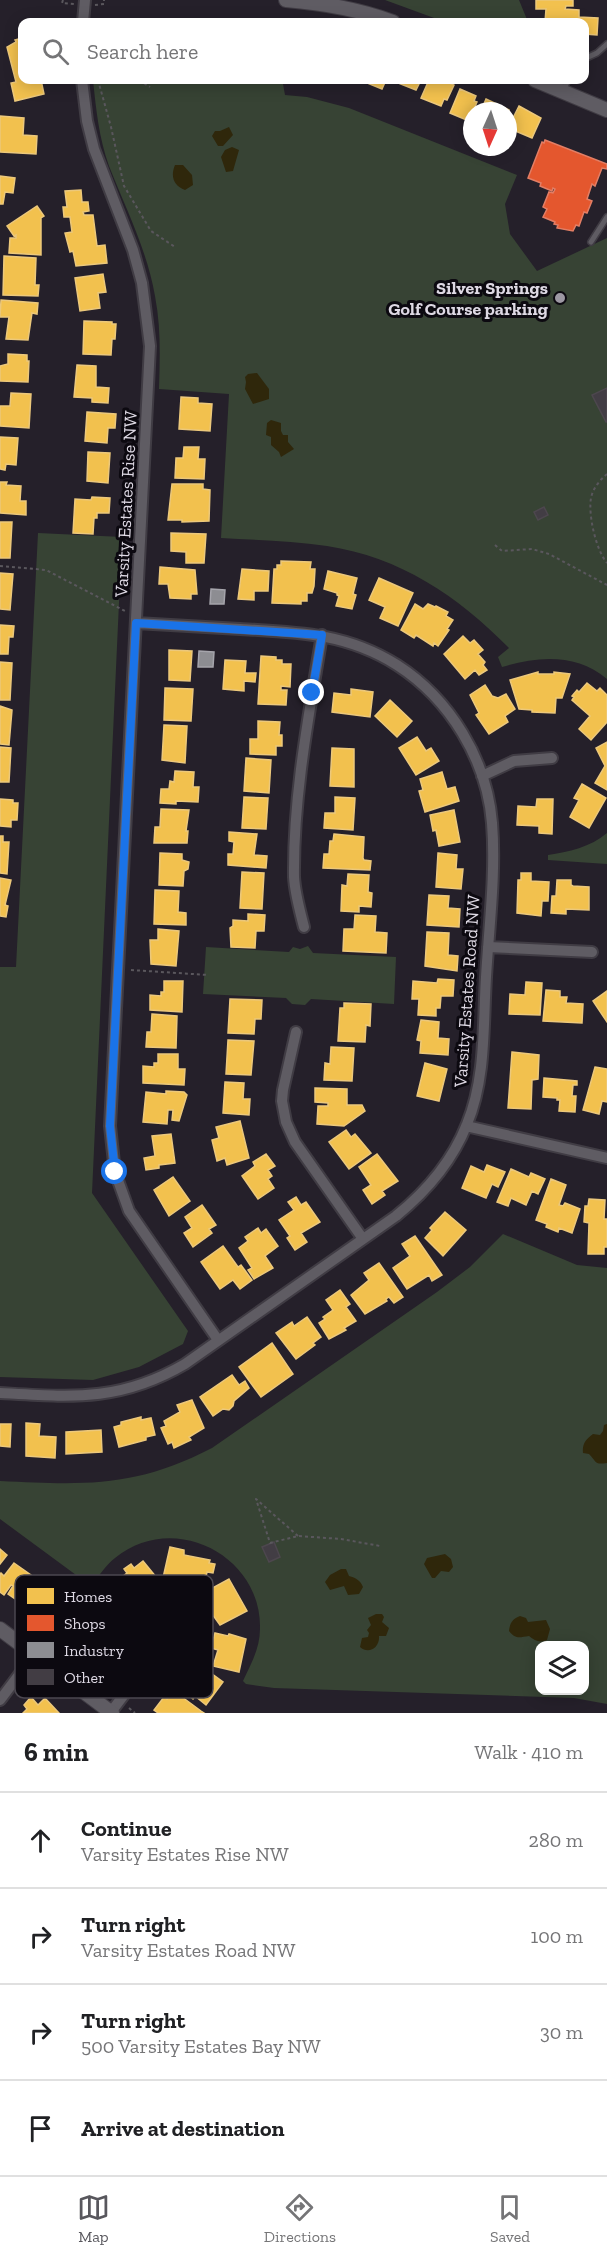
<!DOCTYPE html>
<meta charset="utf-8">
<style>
body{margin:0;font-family:"Zilla Slab",serif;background:#f6f6f6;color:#202124}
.controls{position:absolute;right:18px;bottom:18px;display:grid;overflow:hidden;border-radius:12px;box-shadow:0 3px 15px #0003}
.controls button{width:54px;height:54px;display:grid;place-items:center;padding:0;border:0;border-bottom:2px solid #e0e0e0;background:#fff;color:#202124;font:30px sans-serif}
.compass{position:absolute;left:463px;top:102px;width:54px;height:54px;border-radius:50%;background:#fff;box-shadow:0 3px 15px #0003;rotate:183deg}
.stop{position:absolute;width:18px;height:18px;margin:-14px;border:4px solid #1a73e8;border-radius:50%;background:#fff}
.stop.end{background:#1a73e8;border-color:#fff;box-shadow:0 2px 6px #0008}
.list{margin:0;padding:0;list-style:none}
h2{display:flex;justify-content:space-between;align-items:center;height:78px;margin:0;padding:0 24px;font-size:26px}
h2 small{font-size:20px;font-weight:400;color:#757577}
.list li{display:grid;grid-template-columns:39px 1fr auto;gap:18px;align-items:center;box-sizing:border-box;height:96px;padding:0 24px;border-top:2px solid #e0e0e0}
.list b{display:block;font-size:22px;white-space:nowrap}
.list p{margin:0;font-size:20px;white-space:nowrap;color:#757577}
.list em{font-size:20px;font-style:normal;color:#757577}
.icon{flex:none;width:33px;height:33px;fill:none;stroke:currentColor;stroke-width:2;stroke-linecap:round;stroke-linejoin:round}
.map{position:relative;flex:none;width:607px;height:1713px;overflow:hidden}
.search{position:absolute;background:#fff;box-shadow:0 3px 15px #0003;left:18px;right:18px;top:18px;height:66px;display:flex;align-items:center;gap:15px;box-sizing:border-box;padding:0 21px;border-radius:12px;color:#757577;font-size:22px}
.sheet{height:462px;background:#fff}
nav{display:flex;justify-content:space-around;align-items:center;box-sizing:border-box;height:84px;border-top:2px solid #e0e0e0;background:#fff;font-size:16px;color:#757577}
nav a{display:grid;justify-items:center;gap:3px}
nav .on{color:#58575d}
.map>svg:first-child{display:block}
.green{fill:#374334;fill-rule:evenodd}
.sand{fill:#2f270b}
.homes{fill:#f2c14e;stroke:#ecc87b;stroke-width:1.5}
.shops{fill:#e4572e;stroke:#e27e65;stroke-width:1.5}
.industry{fill:#8d8d92;stroke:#a5a4ab;stroke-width:1.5}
.building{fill:#423d44;stroke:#4d474e;stroke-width:1.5}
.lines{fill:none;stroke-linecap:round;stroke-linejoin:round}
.service-casing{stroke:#403c44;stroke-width:8}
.minor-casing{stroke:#403c44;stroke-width:14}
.tertiary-casing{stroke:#403c44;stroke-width:16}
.path{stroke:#5a575d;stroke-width:2;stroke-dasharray:3 3;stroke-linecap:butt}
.service{stroke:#5f5c63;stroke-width:5}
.minor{stroke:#5f5c63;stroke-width:10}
.tertiary{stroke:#5f5c63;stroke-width:14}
.route{stroke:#1a73e8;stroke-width:8}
.poi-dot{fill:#9d98a3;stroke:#0c0910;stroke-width:2}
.labels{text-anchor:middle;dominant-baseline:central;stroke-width:6;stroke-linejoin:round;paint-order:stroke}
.poi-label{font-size:18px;font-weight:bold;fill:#ded9e4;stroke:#0c0910;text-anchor:end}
.street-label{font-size:18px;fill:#ded9e4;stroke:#0c0910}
.key{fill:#0c0910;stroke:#4b4750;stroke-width:1.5}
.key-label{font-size:16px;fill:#ded9e4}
</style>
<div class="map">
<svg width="607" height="1713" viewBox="0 0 607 1713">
<rect width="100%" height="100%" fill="#25202a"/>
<path class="green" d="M385,0h134l9,22h-83z
M93,80h92l98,4 2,11 22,2 42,11 168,67 -12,29 5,30 27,37 70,-33v441c-30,-26 -70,-23 -105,-12l-4,-10 11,-9c-51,-52 -109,-91 -182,-102 -35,-5 -71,-6 -106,-8l8,-144 -70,-5c1,-32 2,-62 -4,-93 -8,-46 -29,-87 -46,-130 -10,-28 -13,-57 -16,-86z
M38,533l84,4 -30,656 96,138 -5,13 -44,23 -46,13 -93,-3v-410h16z
M607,833v31l-59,-4v-5c20,-3 43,-8 59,-22z
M308,946l5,7 83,4 -2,47 -83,-5 -6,6 -13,-1 -6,-6 -83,-4 3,-47 83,5 4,-5 7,2z
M503,1234l74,31 30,3v436l-33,-6 -300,-10 -28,-4 -3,-3c8,-17 17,-33 17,-52 2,-74 -87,-119 -145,-71 -9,7 -17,19 -24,28l-91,-67v-38c84,4 135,7 212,-33l225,-156 33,-25zM540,1646h44v44h-44z"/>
<path class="sand" d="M229,127l4,8 -10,11h-5l-6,-10 3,-5h5z
M232,147l7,3 -6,21 -7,1 -5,-15 4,-7z
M175,165h8l9,10 1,10 -8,5c-11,-4 -15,-13 -10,-25z
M257,373l12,16v10l-16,5 -8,-15 1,-7 -1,-5 3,-3z
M271,420l10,3v8l2,4h5v7l6,7 -13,8 -2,-5 -8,-7v-8l-5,-2 1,-12z
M607,1424v39c-13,2 -10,-1 -18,-9l-6,-1c-1,-9 3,-14 10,-19l7,1 3,-4 1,-6z
M445,1554l6,5 2,8 -4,5 -8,-1 -6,7h-3l-8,-14 3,-6z
M341,1569h5l3,7c7,2 11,4 14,11l-4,7 -11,1 -4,-9 -14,4 -5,-8 5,-7z
M376,1614h6l2,3 -2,5 7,6 -3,8h-7c1,11 -10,19 -19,11l2,-9 6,-1 1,-4 -2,-3 4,-5 -3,-7z
M520,1616l6,2 2,4 18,-2 4,9 -3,11c-7,3 -12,1 -18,-4 -9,1 -13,4 -20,-5 1,-8 3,-12 11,-15z"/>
<path class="homes" d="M536,0h37v6h-7l-1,3 14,1v7l19,1 -1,17 -13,-1v-12h-39l1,-13h-10z
M118,19l28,2v1h-28z
M22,38v42h19l3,14 -29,7 -4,-18 5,-1 -9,-35 9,-5 -1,-2z
M360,80h26l-4,9z
M394,80h27l-5,10 -23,-9z
M429,80l12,3 2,-3 11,5 -7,15 -3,-1 -3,7 -20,-8z
M460,89l16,7 -2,5 3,1 -8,19 -19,-8z
M486,99l23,11 -1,3v-2h-27z
M519,106l22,12 -9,20 -24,-10z
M0,116l24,2 -1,17 14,1 -1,18 -36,-2z
M0,176l15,2 -2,15 -8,-1 -2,12h-3z
M81,190l1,12h6l1,9 -6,1 1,3h9l4,31 8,-1 2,18 -31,3 -3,-15 -3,1 -5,-19 7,-1 -2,-15h-6l-1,-10h4l-2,-16z
M37,206l7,10 -3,2v37l-32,-2 1,-15h6v-3l-2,1 -7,-10z
M4,256l32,2 -1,27h4l-1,11 -35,-1z
M103,274l3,18 -8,1 2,15 -20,3 -5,-33z
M1,300l37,3 -1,11 -5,-1 -4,27 -22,-1 3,-22h-9z
M84,321l28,1v2h4l-1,15h-3l-1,16 -28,-1z
M8,354l19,1v6h2l-1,21 -28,-1v-15l8,-2z
M77,365l19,1v21l13,1 -1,15 -16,-1v-4l-18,-1z
M11,393l20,1 -2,34 -29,-2v-20h10z
M181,397l17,1v5l14,1 -2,27 -31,-2z
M87,412l29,2 -1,14h-7l-1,15 -22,-2z
M0,437l18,1 -2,27 -10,-1 -1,6 -5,-1z
M184,447h15l-1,12h7l-1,20 -29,-1 1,-20h7z
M88,452l22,1 -2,30 -21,-2z
M0,482h7l-1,3 15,1 -1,15h6v14l-26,-2z
M172,484h31v5l7,1 -1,31 -27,1v-2h-14z
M92,497l18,1 -1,15h-12v5h-3l-1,16 -20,-1 2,-34 16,1z
M0,522h12l-2,36h-10z
M171,533l35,1 -2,29h-18v-11l-15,-1z
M281,561l30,1 -1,7h5l-1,17 -2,7h-5v8h-6v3l-29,-1 2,-34h3v-4h4z
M160,567l35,3 2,24h-6v5l-21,-1 -2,-14h-9z
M242,569l27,2 -1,20h-14v9l-16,-1z
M328,571l29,7 -4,16 3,1 -4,14 -16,-3 3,-10 -2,-1v-2l-13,-4z
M0,573l13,1 -3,36 -10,-1z
M379,578l34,15 -15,33 -18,-8 5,-11 -16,-7z
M415,604l8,5 5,-5 7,3 1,-1 12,6 -2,4 7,4 -6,9 2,1 -11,16 -4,-3 -1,3 -17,-11 -2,3 -13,-8z
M0,625l14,1 -1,11h-4l-1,17h-8z
M463,636l7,7 4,-3 9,10 -5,4 7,8 -2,3 4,5 -8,5 -4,-5 -10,9 -21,-25z
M169,650l23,1 -2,30 -21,-1z
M261,656l15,1v3h6v4h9l-1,23 -9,-1v4h6l-1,15 -28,-1z
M225,660l21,1 -1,12h11l-1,9 -11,-1v10l-21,-2z
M0,662l12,1 -2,37h-10z
M538,672v2h16v-2l16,2 -8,24h-6l-1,15 -23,-1v-2l-13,-1 -9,-29z
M587,683l10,8 3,-3 7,7v27l-16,18 -12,-11 11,-13 -18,-16 2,-3 -2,-1 5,-6 2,2z
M485,685l7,11 6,2 8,-4 9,15 -10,7 3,6 -19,12 -13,-19 3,-2 -9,-18z
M165,688l28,1 -2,32 -27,-1z
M351,689l22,3 -3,25 -38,-5 2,-19 17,2z
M390,700l22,21 -15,16 -22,-21z
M0,706l12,4 -3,35 -9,-1z
M258,721l22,1 -1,13h3v11h-6v9l-26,-1v-15h8z
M164,725l23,1 -2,37 -23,-3z
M417,737l9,14 5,-3 8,13 -23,14 -17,-27z
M607,742v48l-12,-7 10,-17 -9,-18z
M0,747l11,1 -2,34h-9z
M332,748l22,1v38l-24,-1z
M246,758l25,2 -2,33 -25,-2z
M175,771l19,1 -1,15h6l-1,15 -22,-1v3l-16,-1 1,-14h8l1,-8 4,1z
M442,772l5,17 8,-2 4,14 -34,11 -6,-21 4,-1 -3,-11z
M582,784l24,14 -17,30 -19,-11 9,-17 -5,-2z
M244,797l24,1 -2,31 -24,-1z
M335,797l20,1 -2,32 -29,-2 1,-15h10z
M0,799l13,1v3h5l-1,17h-6v7l-11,-1z
M537,799h16l-1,35 -13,-1v-7l-22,-1 1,-19 18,1z
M161,809l28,1 -3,21h2l-1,12h-33l1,-16h5z
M454,810l6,32 -21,4 -3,-16 -3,1 -3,-16z
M229,832l28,2 -3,21 13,1 -1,12 -38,-3v-11h5l1,-12 -5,-1z
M334,834l30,3 -1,21 1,2 7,1 -1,9 -47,-2 1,-14h5l1,-13h3z
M0,836h3v6h6l-2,32 -7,-1z
M160,853l22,1v6l7,2 -1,7 -4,2 -1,15 -24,-1z
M438,853l19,2 -1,14h7l-2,20 -25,-2z
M242,872l22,1 -2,36 -22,-1z
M521,873h10v8l18,1 -1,19h-6l-1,15 -24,-3 1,-33h3z
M348,874l21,1 -1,17 4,1 -1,14 -12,-1v6l-18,-1 1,-26 5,1z
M0,878l11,2 -6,25 3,1 -2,11 -6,-1z
M557,880h14v5l2,1 16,1v23l-23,-1v5l-15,-1 1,-17h4z
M155,890l24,1 -1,21 8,1v12l-32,-1z
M429,895l20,1 -1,12 12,1 -1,18 -32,-2z
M248,914l17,1 -1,16h-8l-1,17 -24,-1 -1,-19 3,-2v-6l15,1z
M355,915l21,1 -1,16 12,1 -1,20 -43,-2 1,-22h10z
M158,929l21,2 -3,35 -25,-2 -1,-24h8z
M427,932l22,1 -1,22 10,1 -1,15 -32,-5z
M438,979l16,1 -1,16h-12l-1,12h-4v8l-18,-1 1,-16h-7l1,-18 24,2z
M164,981h19l-1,31 -32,-2v-15l11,1v-4h3z
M526,982l16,1 -2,32 -31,-1 1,-20 15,1z
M546,990l14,1v6h7l-1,6 17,1 -1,19 -39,-2z
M607,991v31l-14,-21z
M230,999l32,1 -1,19h-6l-1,15 -26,-1z
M344,1003l27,1 -1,22 -4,-1 -1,17 -27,-1 2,-33h4z
M152,1014l25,2 -1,32 -30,-1 1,-15h4z
M421,1020l18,2 -1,16 11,1 -1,16 -28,-2 1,-12 -4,-1z
M228,1040l26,1 -3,34 -25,-1z
M331,1047l23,1 -2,33 -28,-1 1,-17 5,1z
M512,1052l27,3 -1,24 -6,1 -1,29 -23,-1z
M158,1054h20v15h7l-1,16 -41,-2v-17l11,1v-4h4z
M425,1063l22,6 -8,32 -22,-5z
M595,1067l12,2v33l-5,-1 -3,13 -16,-4z
M544,1078l33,3v4h-4l-1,11h4l-1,16 -16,-1 1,-11h-3v-2l-14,-1z
M225,1082l19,1 -1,16h7l-1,16 -26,-2z
M315,1088l32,1v16h15l3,6 -21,15 -27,-2 1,-18h10v-3l-13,-1z
M166,1091l18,1 3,3 -8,26 -7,-1 1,-10h-5l-1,14 -24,-2 3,-30 20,2z
M240,1121l9,37 -22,7 -2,-7 -8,3 -5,-21 7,-2 -3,-11z
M346,1130l5,7 4,-3 16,19 -22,16 -20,-27z
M171,1134l4,29 -16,2v3l-13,2 -2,-12 11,-2 -3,-20z
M266,1154l9,12 -7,4 4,6 -4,3 6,9 -16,11 -16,-23 13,-10 -2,-4z
M377,1154l21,27 -16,10 3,4 -13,9 -9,-14 8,-5 -12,-18z
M487,1165l18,7 -7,15 -6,-3 -6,14 -24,-10 9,-22 13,6z
M511,1169l18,8 2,-4 14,6 -7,15 -6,-3 -6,14 -15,-7 -3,8 -11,-4z
M173,1177l17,24 -21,15 -15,-26z
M551,1179l15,6 -7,20 4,1 2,-3 15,6 -8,24 -13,-5 -1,4 -12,-5 1,-3 -11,-4z
M296,1197l5,8 5,-3 14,20 -19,11 6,9 -12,8 -8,-12 3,-2 -11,-16 15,-10 -6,-8z
M589,1199l16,1 -1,19h3v28h-3v7h-16l1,-31 -5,-1 1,-16h3z
M202,1205l14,20 -7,4 3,4 -19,14 -9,-14 8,-5 -7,-11z
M445,1212l21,18 -23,26 -18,-18 7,-8 -2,-2z
M258,1228l3,5 5,-4 12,17 -13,10 8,12 -19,11 -6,-9 4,-2 -13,-20 9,-7 -3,-4z
M415,1236l27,39 -10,6 -3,-6 -22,14 -14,-21 17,-12 -8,-12z
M223,1246l15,21 3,-2 11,15 -12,9 -7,-9 -13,9 -19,-27z
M379,1263l24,34 -9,6 -5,-6 -3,2 1,2 -22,13 -14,-19 18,-15 -5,-7z
M340,1290l10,14 -4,3 10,14 -12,7 2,2 -17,9 -10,-16 6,-4 -2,-2 10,-7 -7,-10z
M307,1317l14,20 -8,6 2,2 -19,14 -20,-26 16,-11 2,4z
M272,1343l21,31 -32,23 -22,-30z
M232,1375l7,10 6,-4 4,7 -15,13 -1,5 -4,4 -6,-1 -10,7 -13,-19z
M192,1400l12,28 -15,9 2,3 -17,8 -2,-6 -4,2 -7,-16 5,-2 -2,-5 16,-9 -3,-7z
M141,1417v3l10,-2 4,17 -9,2v3l-27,7 -5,-20 7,-2v-3z
M26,1423l14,1 -1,12 17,1 -1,21 -29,-2z
M0,1424h11l-1,23 -10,-1z
M101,1430l1,22 -36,2v-22z
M170,1547l14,3v5l26,5 -1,3 6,1 -2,9 -6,-1 -3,14 -12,-2 -1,3 -16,-4v-3l-12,-2z
M0,1549l7,6 -7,9z
M143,1561l14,17 -11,7 6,8 -20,16 -10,-13 5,-4 -9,-12 9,-7 -3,-4 7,-5 3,4z
M14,1563l24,17 -17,23 -13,-9 5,-8 -2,-1 -7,10 -4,-3v-17l1,-2 3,3z
M229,1579l18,32 -27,14 -13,-18 4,-3 -6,-12z
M215,1633l13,3 1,-2 17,5 -7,33 -26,-6 5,-16 -7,-2z
M204,1668l19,14 -17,23 -11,-9 -2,3 -13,-10 13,-17 5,4z
M174,1691l27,20 3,2h-46l-4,-3 10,-13 3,2z
M31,1697l7,8 7,-7 14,15h-36l4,-4 -3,-4z"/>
<path class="shops" d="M545,140l62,24v5l-5,-1 -7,18 -3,-2 -5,15 5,2 -5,12 -3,-1 -5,14 -3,-1 -3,6 -16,-3 1,-3 -4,-1 1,-2 -12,-5 4,-8 -4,-2 6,-15 4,1 2,-4 -2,-1 -1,3 -12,-5 1,-3 -13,-5 14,-36 2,1z"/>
<path class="industry" d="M211,589l14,1 -1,14h-14z
M199,651l15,1 -1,15h-15z"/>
<path class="building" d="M607,388v34h-1l-14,-27z
M544,507l4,8 -10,5 -4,-8z
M274,1542l6,15 -11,5 -7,-15z"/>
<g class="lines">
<defs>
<path id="service" d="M584,59l13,-6 10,-9
M564,89l4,-9
M591,242l16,-25"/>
<path id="minor" d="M83,22l2,-22
M82,80l5,41 7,28 39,101 9,33 8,63 -40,780 5,46 14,39 89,129
M482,776l32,-15 38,-3
M304,927c-4,-16 -9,-33 -10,-50 -1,-80 15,-163 28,-242
M488,947l104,5
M296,1032l-13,58 -1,11 4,21 9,20 68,97
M466,1126l141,32
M0,1393c72,4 120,9 185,-29l211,-148c31,-25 56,-54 71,-92 19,-46 16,-98 19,-147 3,-50 10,-105 6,-154 -5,-63 -42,-124 -95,-158 -50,-32 -100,-33 -157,-36 -34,-2 -69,-4 -104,-6
M0,1700l34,-45
M111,1712l59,-78"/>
<path id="tertiary" d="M286,0c37,3 72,9 107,22
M535,80l72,30
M0,1629l112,84"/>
</defs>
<use href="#service" class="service-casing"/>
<use href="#minor" class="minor-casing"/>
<use href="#tertiary" class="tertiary-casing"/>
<path class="path" d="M63,0l-1,3 12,1
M95,5l9,-1v-4
M98,80l13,47 13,59 27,45 24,16
M139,80l11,7
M607,474c-7,6 -14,14 -16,24 -3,17 5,52 16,65
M495,545l7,6 30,-2 17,5 58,31
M0,566l46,4 79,41
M131,970l77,5
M298,1536l-42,-37 14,44 28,-7 43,3 39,7
M129,1708l6,5"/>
<use href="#service" class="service"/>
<use href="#minor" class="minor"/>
<use href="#tertiary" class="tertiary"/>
</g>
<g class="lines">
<path class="route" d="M115,1172l-5,-46 26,-503 186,12 -10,58"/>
</g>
<circle class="poi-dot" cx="560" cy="298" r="6"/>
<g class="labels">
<g class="poi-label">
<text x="548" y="288">Silver Springs<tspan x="548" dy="21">Golf Course parking</tspan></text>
</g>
<g class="street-label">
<text transform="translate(126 504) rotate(-87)">Varsity Estates Rise NW</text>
<text transform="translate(467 991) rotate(-86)">Varsity Estates Road NW</text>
</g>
</g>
<rect x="15" y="1575" width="198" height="123" rx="9" class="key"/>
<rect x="27" y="1588" width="27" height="16" fill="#f2c14e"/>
<rect x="27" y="1615" width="27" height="16" fill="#e4572e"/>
<rect x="27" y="1642" width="27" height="16" fill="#8d8d92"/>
<rect x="27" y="1669" width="27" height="16" fill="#423d44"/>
<g class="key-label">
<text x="64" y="1602">Homes</text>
<text x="64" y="1629">Shops</text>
<text x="64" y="1656">Industry</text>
<text x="64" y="1683">Other</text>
</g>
</svg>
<div class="controls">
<button><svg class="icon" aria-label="layers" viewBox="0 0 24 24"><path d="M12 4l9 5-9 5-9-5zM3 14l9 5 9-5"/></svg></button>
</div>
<svg class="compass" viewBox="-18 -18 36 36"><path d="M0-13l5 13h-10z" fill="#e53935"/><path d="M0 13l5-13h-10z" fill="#757577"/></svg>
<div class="stop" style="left:115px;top:1172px"></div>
<div class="stop end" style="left:312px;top:693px"></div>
<div class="search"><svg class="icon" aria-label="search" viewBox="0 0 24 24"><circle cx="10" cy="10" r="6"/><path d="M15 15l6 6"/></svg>Search here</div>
</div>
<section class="sheet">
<h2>6 min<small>Walk · 410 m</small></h2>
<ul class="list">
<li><svg class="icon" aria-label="ahead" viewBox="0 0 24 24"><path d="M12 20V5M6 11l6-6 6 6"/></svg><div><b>Continue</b><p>Varsity Estates Rise NW</p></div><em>280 m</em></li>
<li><svg class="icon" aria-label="right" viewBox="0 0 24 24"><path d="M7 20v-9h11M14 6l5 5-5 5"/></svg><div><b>Turn right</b><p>Varsity Estates Road NW</p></div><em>100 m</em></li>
<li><svg class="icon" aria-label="right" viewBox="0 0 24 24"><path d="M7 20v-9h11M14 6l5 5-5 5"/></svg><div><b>Turn right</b><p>500 Varsity Estates Bay NW</p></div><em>30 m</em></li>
<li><svg class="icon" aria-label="arrive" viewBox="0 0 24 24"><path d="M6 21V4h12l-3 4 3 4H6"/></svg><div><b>Arrive at destination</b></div></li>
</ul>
</section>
<nav>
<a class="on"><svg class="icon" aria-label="map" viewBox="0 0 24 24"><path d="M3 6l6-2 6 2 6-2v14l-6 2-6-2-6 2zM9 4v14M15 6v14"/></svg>Map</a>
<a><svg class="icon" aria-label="directions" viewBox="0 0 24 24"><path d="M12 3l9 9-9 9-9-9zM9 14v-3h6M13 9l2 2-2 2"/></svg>Directions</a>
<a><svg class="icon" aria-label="saved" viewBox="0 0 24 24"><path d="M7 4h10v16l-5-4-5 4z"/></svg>Saved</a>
</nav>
